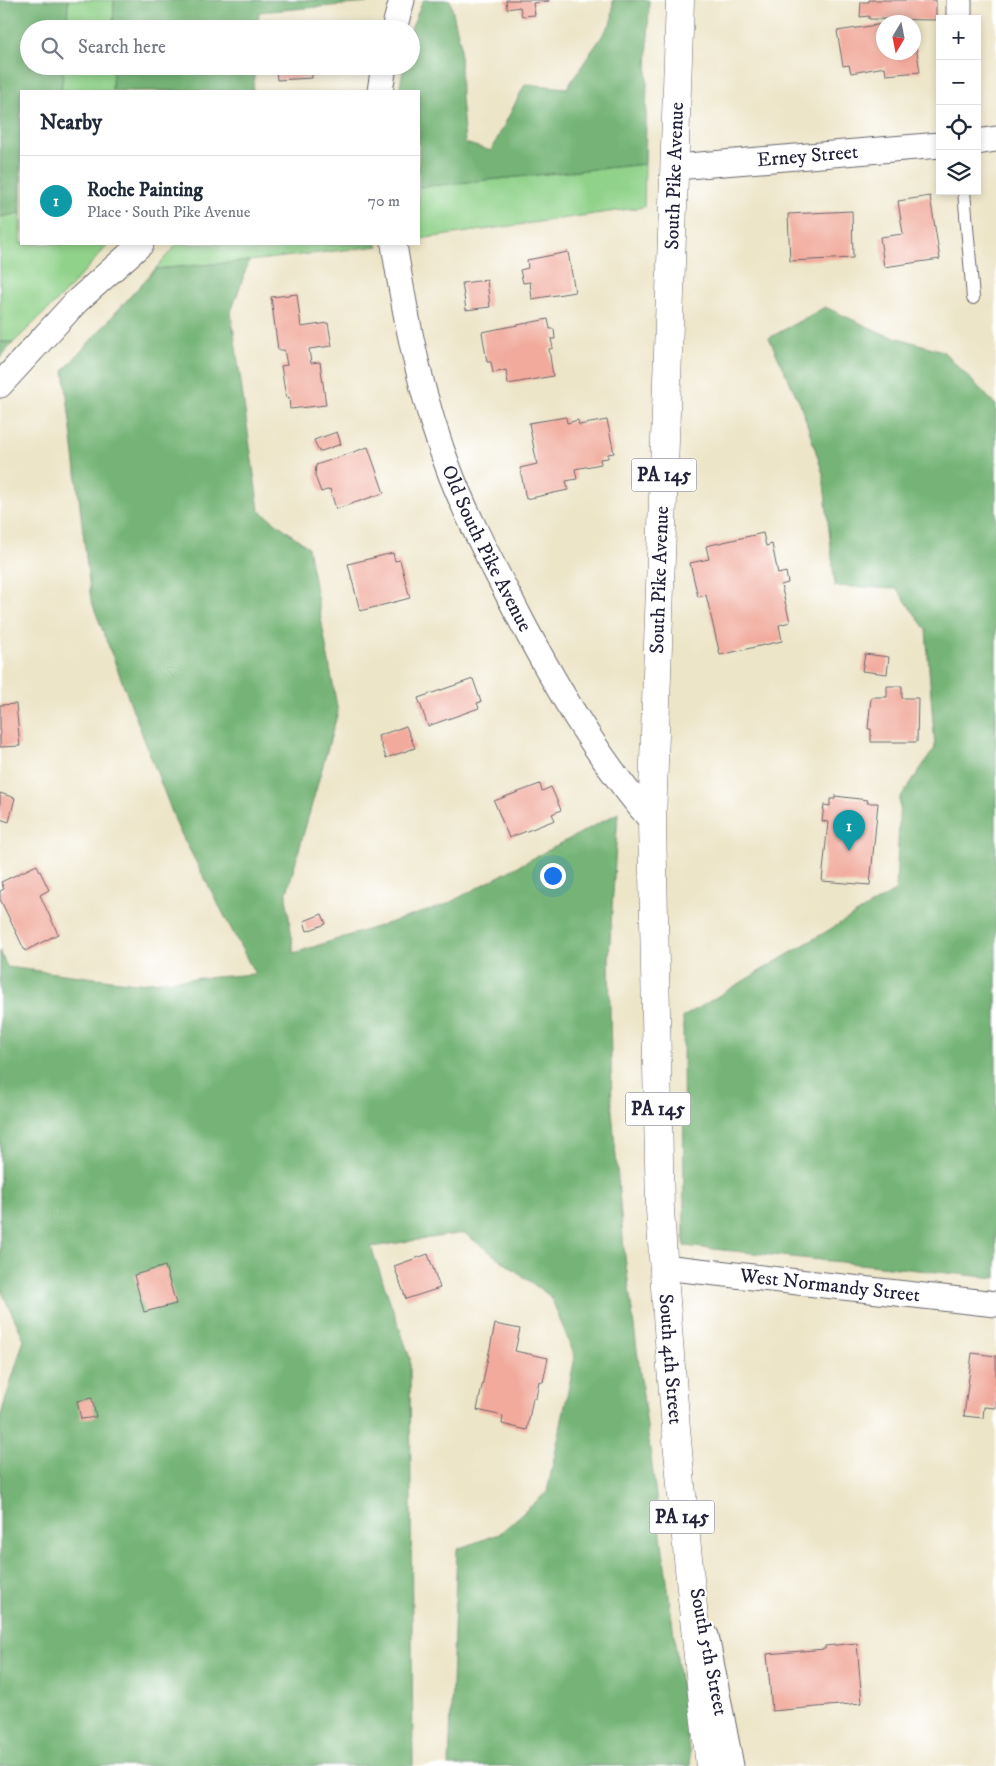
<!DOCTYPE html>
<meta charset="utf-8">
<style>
body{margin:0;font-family:"IM FELL DW Pica",serif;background:#f6f6f7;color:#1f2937}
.controls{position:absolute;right:15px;top:15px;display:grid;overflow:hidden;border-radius:0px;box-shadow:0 2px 8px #0003}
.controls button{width:45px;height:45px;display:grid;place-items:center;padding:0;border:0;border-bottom:1px solid #e0e1e3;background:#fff;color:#1f2937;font:25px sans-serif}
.compass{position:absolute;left:876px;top:15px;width:45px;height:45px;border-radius:50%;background:#fff;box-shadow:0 2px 8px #0003;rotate:190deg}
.you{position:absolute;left:552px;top:875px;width:18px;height:18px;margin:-12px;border:4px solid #fff;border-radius:50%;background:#1a73e8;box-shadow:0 0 0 8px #1a73e833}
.badge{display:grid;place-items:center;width:32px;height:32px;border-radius:50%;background:#0f766e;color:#fff;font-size:16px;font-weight:700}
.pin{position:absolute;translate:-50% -41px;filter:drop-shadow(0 1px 2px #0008)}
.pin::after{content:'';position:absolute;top:26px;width:18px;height:15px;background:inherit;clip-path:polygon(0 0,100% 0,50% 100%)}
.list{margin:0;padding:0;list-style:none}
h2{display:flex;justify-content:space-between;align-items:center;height:65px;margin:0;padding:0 20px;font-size:21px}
h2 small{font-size:16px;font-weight:400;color:#747a83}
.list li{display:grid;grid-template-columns:32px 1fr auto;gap:15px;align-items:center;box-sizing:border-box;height:90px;padding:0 20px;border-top:1px solid #e0e1e3}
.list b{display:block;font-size:19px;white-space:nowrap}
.list p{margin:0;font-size:16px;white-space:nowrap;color:#747a83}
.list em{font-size:16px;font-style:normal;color:#747a83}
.icon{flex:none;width:28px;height:28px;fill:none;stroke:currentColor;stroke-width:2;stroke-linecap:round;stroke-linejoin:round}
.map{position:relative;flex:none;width:996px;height:1766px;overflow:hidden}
.search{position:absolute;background:#fff;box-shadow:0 2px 8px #0003;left:20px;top:20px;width:400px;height:55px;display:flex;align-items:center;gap:12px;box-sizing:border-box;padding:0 18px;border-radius:28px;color:#747a83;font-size:19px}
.panel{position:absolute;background:#fff;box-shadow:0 2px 8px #0003;left:20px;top:90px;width:400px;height:155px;border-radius:0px}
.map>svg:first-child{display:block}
.green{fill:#90d28a;stroke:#597a62}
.forest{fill:#74b476;stroke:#4b6b58}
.building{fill:#f1aa9c}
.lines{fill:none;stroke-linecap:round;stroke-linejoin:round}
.service-casing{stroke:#69666c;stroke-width:14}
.minor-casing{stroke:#69666c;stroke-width:27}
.primary-casing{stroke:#69666c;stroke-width:29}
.service{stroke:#fff;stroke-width:12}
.minor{stroke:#fff;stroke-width:25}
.primary{stroke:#fff;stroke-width:28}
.labels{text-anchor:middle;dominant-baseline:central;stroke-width:4.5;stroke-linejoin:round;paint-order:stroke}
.shield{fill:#fff;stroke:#646476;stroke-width:1}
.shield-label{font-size:19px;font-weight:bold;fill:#22223b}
.street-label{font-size:20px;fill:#22223b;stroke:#fff}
</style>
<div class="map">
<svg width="996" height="1766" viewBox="0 0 996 1766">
<rect width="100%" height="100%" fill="#fff"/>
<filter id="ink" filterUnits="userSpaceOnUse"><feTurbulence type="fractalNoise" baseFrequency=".02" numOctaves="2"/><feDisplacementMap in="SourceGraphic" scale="10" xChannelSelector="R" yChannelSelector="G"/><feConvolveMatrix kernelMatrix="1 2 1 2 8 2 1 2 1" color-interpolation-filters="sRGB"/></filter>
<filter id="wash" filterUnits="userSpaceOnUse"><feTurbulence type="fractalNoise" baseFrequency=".0096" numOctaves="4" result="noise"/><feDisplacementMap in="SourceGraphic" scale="20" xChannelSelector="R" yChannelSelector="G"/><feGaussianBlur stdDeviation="1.12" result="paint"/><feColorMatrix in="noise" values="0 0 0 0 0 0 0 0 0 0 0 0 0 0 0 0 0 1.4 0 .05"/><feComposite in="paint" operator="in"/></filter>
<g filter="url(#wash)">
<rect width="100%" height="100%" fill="#ede5c8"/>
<path class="green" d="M68,0h46l-1,29h-46z
M64,66h49l-1,25h-51z
M645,164l-1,43 -225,32v-52z
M21,213v31h88l-47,52 -48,46h-14v-125z
M177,244h200l1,2 -129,15 -94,8z"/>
<path class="forest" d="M0,0h68l-1,29h-38v37h35l-3,25h-40v122l-21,4z
M114,0h255l-2,3 -108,9 -1,17h-145z
M423,0h27l10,42 1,55 4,46 26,8 34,-67 42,4 45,-67 1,-21h36l-4,164 -226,23v-96h-20l5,-25h7v-37z
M113,66h142l-2,25h-141z
M249,261l-18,51 28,198 49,37 30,165 -52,184 8,57 151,-48 173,-92 -9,144 3,154 12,138 67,517h-242l8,-217 42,-15 48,-42 28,-135 -24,-60 -87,-64 -93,14 39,111 3,408h-413v-348l24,-79 -24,-51v-337l7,16 129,16 119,-9 -77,-146 -87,-228 -27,-230 91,-101z
M825,307l59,27 59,17 53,54v873l-312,-32 -1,-229 213,-127 4,-92 35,-50 -9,-118 -29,-41 -62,-3 -12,-112 -21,-66 -33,-70z
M0,342h14l-14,16z"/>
<g id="blocks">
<path class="building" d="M506,0h43v1l-16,2 2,12 -13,1 -2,-9 -13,2z
M869,0h67v20l-67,-1v-3l-9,1 1,-15h8z
M883,24l1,28h30l1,-12 5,32 -34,3 -1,-8 -34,6 -2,-8 -6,1 -6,-35z
M269,66h43v12l-35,2 -1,-12 -7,1z
M930,196l10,63 -56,8 -4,-30 23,-3 -5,-33z
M852,211l1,47 -63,3 -2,-47z
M568,252l7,40 -43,7 -2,-17 -7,1 -3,-13 8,-2 -1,-8z
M487,280l3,27 -24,3 -4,-27z
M297,294l4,33 27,-4 4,23 -23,3 2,14 9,-1 6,43 -36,4 -1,-12 -3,1 -5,-32 6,-1 -3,-15h-6l-7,-53z
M548,319l2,10h4l1,10h-4l2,9 -4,1 4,27 -45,8 -2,-14 -13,3 -2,-11h-4l-5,-30z
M566,417l1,6 11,-3 1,5 28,-5 7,33 -6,1v4l-8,1 1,5 -26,5 2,10 -11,2 2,9 -42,9 -6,-31 17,-4 -8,-41z
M337,432l4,12 -22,8 -5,-12z
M368,447l16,46 -48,16 -6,-20 -9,3 -6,-16 1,-11z
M763,533l3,13 6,-2 6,30 8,-2 2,11 -7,2 9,37 -11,3 3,16 -62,14 -14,-60 -8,2 -8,-34 19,-4 -3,-13z
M393,553l2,8 5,-1 10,38 -50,13 -12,-47z
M865,654l24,3 -2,17 -25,-3z
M473,679l8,23 -4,1 2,5 -51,18 -10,-28z
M887,686h15v12h16l-1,44h-46v-13h-3l3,-32h16z
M16,704l4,42 -20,1v-42z
M406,726l9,22 -29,10 -8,-22z
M540,784l2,7 9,-4 10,23 -9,4 3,6 -46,18 -15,-37z
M0,793l15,5 -6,24 -9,-3z
M835,796l33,4 -1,3h11l-8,82 -48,-4 6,-59 -6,-1 2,-16 6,1v-7h5z
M37,865l12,25 -9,5 18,39 -33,17 -25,-52v-8l4,-2 -3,-7z
M322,914l4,10 -19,7 -3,-10z
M428,1254l12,34 -34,11 -12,-33z
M165,1266l11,38 -32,8 -10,-37z
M495,1324l25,5 -5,22 33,7 -5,24 -4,-1 -3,17h-3l-6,32 -25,-6 1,-8 -26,-6z
M972,1353l24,3v52l-12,-1 -1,11 -19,-2z
M92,1398l4,19 -15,2 -4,-18z
M857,1643l5,60 -90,8 -5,-57 58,-5v-3z"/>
</g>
</g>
<g filter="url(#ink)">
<use href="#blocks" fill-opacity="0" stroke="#69666c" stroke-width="1"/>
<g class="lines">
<defs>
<path id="service" d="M964,191l9,107"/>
<g id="minor">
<path d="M959,0v19"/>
<path d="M394,29l8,-29"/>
<path d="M380,91l4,-25"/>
<path d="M977,142l19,-3"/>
<path id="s1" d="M676,167l264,-22"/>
<path id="s2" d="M394,244c12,78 28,157 57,231 20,51 46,98 71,147 37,70 78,139 130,199"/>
<path d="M0,385l76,-83 65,-58"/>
<path id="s3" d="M663,1267l333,37"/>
<path d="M706,1636l25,130"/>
</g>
<g id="primary">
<path id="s4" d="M680,0l-28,821 8,388c11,187 29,372 50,557"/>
</g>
</defs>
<use href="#service" class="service-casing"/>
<use href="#minor" class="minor-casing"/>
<use href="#primary" class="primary-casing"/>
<use href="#service" class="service"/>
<use href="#minor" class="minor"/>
<use href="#primary" class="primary"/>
</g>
</g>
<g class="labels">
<g class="shield">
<rect x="631.5" y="458.5" width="65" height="33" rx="4"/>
<rect x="625.5" y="1092.5" width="65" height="33" rx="4"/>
<rect x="649.5" y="1500.5" width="65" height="33" rx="4"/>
</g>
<g class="shield-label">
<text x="664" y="475">PA 145</text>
<text x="658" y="1109">PA 145</text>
<text x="682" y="1517">PA 145</text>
</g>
<g class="street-label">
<text stroke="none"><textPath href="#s1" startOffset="132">Erney Street</textPath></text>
<text transform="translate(675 176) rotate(-88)">South Pike Avenue</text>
<text stroke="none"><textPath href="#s2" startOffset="320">Old South Pike Avenue</textPath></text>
<text transform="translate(660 580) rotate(-88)">South Pike Avenue</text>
<text stroke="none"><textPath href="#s3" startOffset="168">West Normandy Street</textPath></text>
<text stroke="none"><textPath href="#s4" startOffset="1360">South 4th Street</textPath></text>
<text transform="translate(708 1652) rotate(79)">South 5th Street</text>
</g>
</g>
</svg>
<div class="controls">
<button>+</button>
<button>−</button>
<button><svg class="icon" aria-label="locate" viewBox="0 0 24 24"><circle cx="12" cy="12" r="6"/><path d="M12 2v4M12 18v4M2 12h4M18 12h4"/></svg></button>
<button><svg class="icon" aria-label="layers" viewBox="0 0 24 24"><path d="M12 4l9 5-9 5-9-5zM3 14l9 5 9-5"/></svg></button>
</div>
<svg class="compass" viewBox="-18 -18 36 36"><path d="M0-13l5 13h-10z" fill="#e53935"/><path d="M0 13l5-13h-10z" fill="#747a83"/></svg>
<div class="you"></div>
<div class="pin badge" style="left:849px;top:851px;background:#0f9aa8">1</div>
<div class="search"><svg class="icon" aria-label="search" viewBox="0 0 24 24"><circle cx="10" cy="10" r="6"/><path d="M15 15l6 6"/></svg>Search here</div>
<section class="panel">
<h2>Nearby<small></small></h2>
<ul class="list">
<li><span class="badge" style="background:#0f9aa8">1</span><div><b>Roche Painting</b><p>Place · South Pike Avenue</p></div><em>70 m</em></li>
</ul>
</section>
</div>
